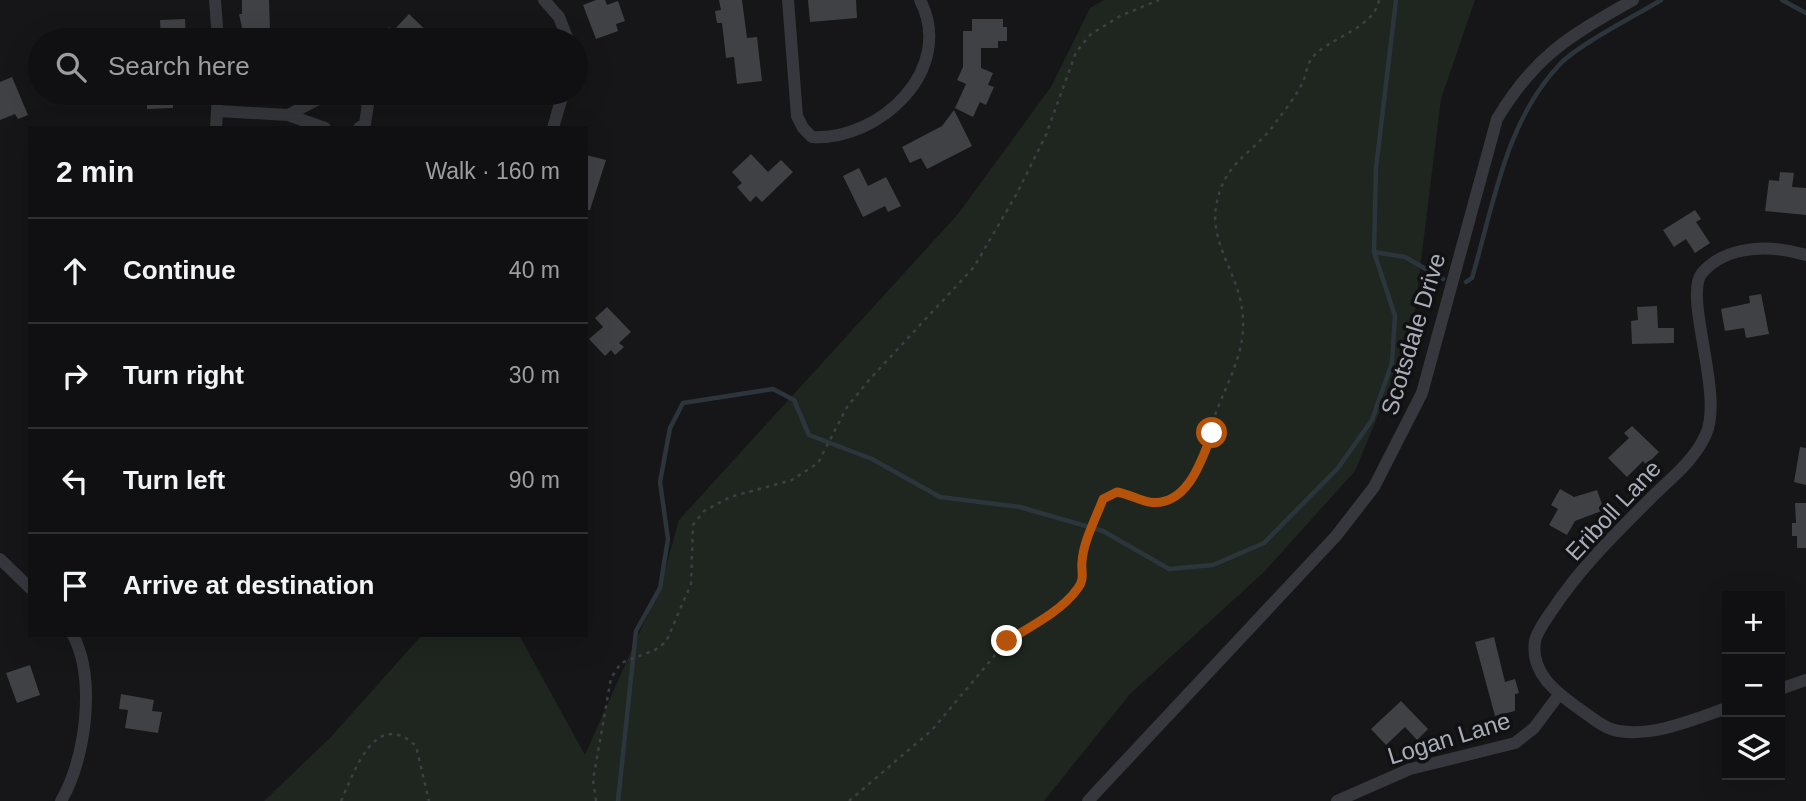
<!DOCTYPE html>
<meta charset="utf-8">
<style>
body{margin:0;font-family:Helvetica,sans-serif;background:#19191b;color:#f1f3f6}
.controls{position:absolute;right:21px;bottom:21px;display:grid;overflow:hidden;border-radius:0px;box-shadow:0 7px 28px #0002}
.controls button{width:63px;height:63px;display:grid;place-items:center;padding:0;border:0;border-bottom:2px solid #303032;background:#101012;color:#f1f3f6;font:35px sans-serif}
.stop{position:absolute;width:21px;height:21px;margin:-16px;border:5px solid #b45309;border-radius:50%;background:#fff}
.stop.end{background:#b45309;border-color:#fff;box-shadow:0 2px 7px #0008}
.list{margin:0;padding:0;list-style:none}
h2{display:flex;justify-content:space-between;align-items:center;height:91px;margin:0;padding:0 28px;font-size:30px}
h2 small{font-size:23px;font-weight:400;color:#9c9d9f}
.list li{display:grid;grid-template-columns:46px 1fr auto;gap:21px;align-items:center;box-sizing:border-box;height:105px;padding:0 28px;border-top:2px solid #303032}
.list b{display:block;font-size:26px;white-space:nowrap}
.list em{font-size:23px;font-style:normal;color:#9c9d9f}
.icon{flex:none;width:38px;height:38px;fill:none;stroke:currentColor;stroke-width:2;stroke-linecap:round;stroke-linejoin:round}
.map{position:relative;flex:none;width:1806px;height:801px;overflow:hidden}
.search{position:absolute;background:#101012;box-shadow:0 7px 28px #0002;left:28px;top:28px;width:560px;height:77px;display:flex;align-items:center;gap:18px;box-sizing:border-box;padding:0 24px;border-radius:38px;color:#9c9d9f;font-size:26px}
.panel{position:absolute;background:#101012;box-shadow:0 7px 28px #0002;left:28px;top:126px;width:560px;height:511px;border-radius:0px}
.map>svg:first-child{display:block}
.green{fill:#1e261f}
.lines{fill:none;stroke-linecap:round;stroke-linejoin:round}
.stream{stroke:#2c353c;stroke-width:4.5}
.building{fill:#404145}
.path{stroke:#3d3f44;stroke-width:2.5;stroke-dasharray:3.5 5;stroke-linecap:butt}
.minor{stroke:#37383d;stroke-width:12}
.route{stroke:#b45309;stroke-width:9}
.labels{text-anchor:middle;dominant-baseline:central;stroke-width:7;stroke-linejoin:round;paint-order:stroke}
.street-label{font-size:24px;fill:#a8adb8;stroke:#111113}
</style>
<div class="map">
<svg width="1806" height="801" viewBox="0 0 1806 801">
<rect width="100%" height="100%" fill="#161618"/>
<path class="green" d="M1104,0h371l-34,99 -29,235 -57,137 -92,102 -133,121 -86,107h-780l65,-62 93,-104h97l66,120 76,-171 18,-64 279,-306 93,-127 39,-79z"/>
<g class="lines">
<path class="stream" d="M1782,0l24,13
M1374,252l31,5 38,22
M1466,282l6,-4c22,-74 33,-157 89,-215 19,-19 74,-47 100,-63
M618,801l18,-170 24,-43 8,-49 -8,-57 10,-54 13,-25 90,-14 21,11 15,35 63,24 68,38 80,10 83,24 66,38 44,-4 51,-22 74,-75 34,-48 20,-57 3,-47 -21,-64 2,-84 20,-168"/>
</g>
<path class="building" d="M242,0h27l1,31 -27,1 -4,-18h3z
M596,0h9l2,5 11,-4 7,20 -9,3 2,7 -22,8 -13,-34z
M719,0h23l5,38 10,-1 5,44 -25,3 -3,-27 -8,1 -4,-35h-5l-2,-12 6,-1z
M808,0h48l1,18 -47,4z
M409,14l27,26h-59l12,-13 4,4z
M185,19l1,21h-25l-1,-20z
M972,19h31v8h4v14h-9v7h-17v20l12,5 -5,12 6,2 -8,18 -6,-3 -7,15 -18,-9 11,-24 -9,-4 6,-13v-36h9z
M12,77l16,38 -10,4 -3,-5 -15,6v-38z
M147,93h26v15l-26,1z
M954,110l18,36 -45,23 -6,-11 -11,5 -8,-16 40,-21z
M751,154l17,18 13,-12 12,12 -31,30 -6,-6 -6,6 -13,-15 5,-4 -10,-11z
M586,155l20,5 -16,50h-4z
M859,168l9,18 18,-9 15,29 -13,6 -3,-6 -22,11 -20,-41z
M1780,172l14,1 -2,14 14,1v27l-41,-4 4,-31 10,1z
M1695,210l6,9 -5,3 14,21 -15,10 -9,-14 -12,8 -11,-17z
M1761,294l8,40 -23,4 -2,-10 -19,3 -4,-22 29,-6 -1,-7z
M1657,306l1,22h16v15l-42,1 -1,-23 7,-1 -1,-13z
M607,307l24,25 -12,11 5,4 -9,8 -4,-5 -6,6 -16,-17 14,-12 -8,-9z
M1632,426l27,26 -13,13 -3,-4 -16,16 -19,-19 21,-20 -5,-5z
M1800,447l6,1v37l-12,-3z
M1560,489l14,8 23,-7 7,20 -29,11 -8,14 -18,-10 9,-16 -7,-4z
M1795,503h11v45h-9v-12h-5v-13h4z
M1494,637l11,45 10,-3 4,14 -4,1v17l-20,5 -20,-74z
M30,665l10,30 -23,8 -11,-30z
M121,694l33,6 -2,11 10,1 -4,21 -33,-5 3,-18 -9,-1z
M1401,701l27,28 -11,11 -12,-13 -19,18 -15,-16z"/>
<g class="lines">
<path class="path" d="M341,801c13,-28 34,-94 75,-55l13,55
M596,801l-3,-21 18,-102 10,-15 34,-13 11,-8 25,-58 2,-59 11,-14 26,-14 62,-17 26,-17 29,-56 22,-27 105,-113 42,-72 30,-60 30,-83 15,-18 29,-18 39,-16
M849,801l83,-71 75,-89 32,-20 39,-33 6,-14 -2,-12 4,-18 17,-45 14,-7c17,3 34,14 51,8 37,-13 37,-61 49,-90 13,-34 31,-63 25,-101 -4,-34 -32,-67 -26,-102 7,-46 38,-53 60,-85 9,-12 20,-26 27,-40 3,-7 4,-18 9,-24 17,-21 62,-29 67,-58"/>
<path class="minor" d="M215,0l3,40
M544,0l15,17 9,23
M788,0l9,116 6,12 9,9c68,4 144,-68 108,-137
M357,93l11,11 -3,20 -6,4
M218,111l70,4 37,13
M288,115l42,-22
M216,128l2,-35
M553,128l10,-35
M0,559l30,29
M1780,689l26,-9
M1727,708c-32,11 -73,29 -108,23 -15,-2 -29,-15 -41,-23 -22,-16 -48,-35 -43,-67 2,-10 12,-23 18,-32 27,-41 63,-76 98,-111 19,-19 44,-38 55,-64 18,-40 -23,-138 -4,-161 25,-29 71,-28 104,-18
M61,801c25,-42 35,-122 12,-166
M1088,801l248,-265 38,-49 48,-94 75,-274c39,-65 73,-83 136,-119
M1337,801l73,-32 105,-26 19,-15 24,-32"/>
</g>
<g class="lines">
<path class="route" d="M1007,641c23,-14 55,-30 71,-53 7,-9 3,-16 4,-26 1,-20 14,-44 21,-63l14,-7c11,2 22,8 32,10 38,6 53,-42 63,-69"/>
</g>
<g class="labels">
<g class="street-label">
<text transform="translate(1413 334) rotate(-73)">Scotsdale Drive</text>
<text transform="translate(1613 510) rotate(-47)">Eriboll Lane</text>
<text transform="translate(1449 738) rotate(-17)">Logan Lane</text>
</g>
</g>
</svg>
<div class="controls">
<button>+</button>
<button>−</button>
<button><svg class="icon" aria-label="layers" viewBox="0 0 24 24"><path d="M12 4l9 5-9 5-9-5zM3 14l9 5 9-5"/></svg></button>
</div>
<div class="stop" style="left:1212px;top:433px"></div>
<div class="stop end" style="left:1007px;top:641px"></div>
<div class="search"><svg class="icon" aria-label="search" viewBox="0 0 24 24"><circle cx="10" cy="10" r="6"/><path d="M15 15l6 6"/></svg>Search here</div>
<section class="panel">
<h2>2 min<small>Walk · 160 m</small></h2>
<ul class="list">
<li><svg class="icon" aria-label="ahead" viewBox="0 0 24 24"><path d="M12 20V5M6 11l6-6 6 6"/></svg><div><b>Continue</b></div><em>40 m</em></li>
<li><svg class="icon" aria-label="right" viewBox="0 0 24 24"><path d="M7 20v-9h11M14 6l5 5-5 5"/></svg><div><b>Turn right</b></div><em>30 m</em></li>
<li><svg class="icon" aria-label="left" viewBox="0 0 24 24"><path d="M17 20v-9H6M10 6l-5 5 5 5"/></svg><div><b>Turn left</b></div><em>90 m</em></li>
<li><svg class="icon" aria-label="arrive" viewBox="0 0 24 24"><path d="M6 21V4h12l-3 4 3 4H6"/></svg><div><b>Arrive at destination</b></div></li>
</ul>
</section>
</div>
